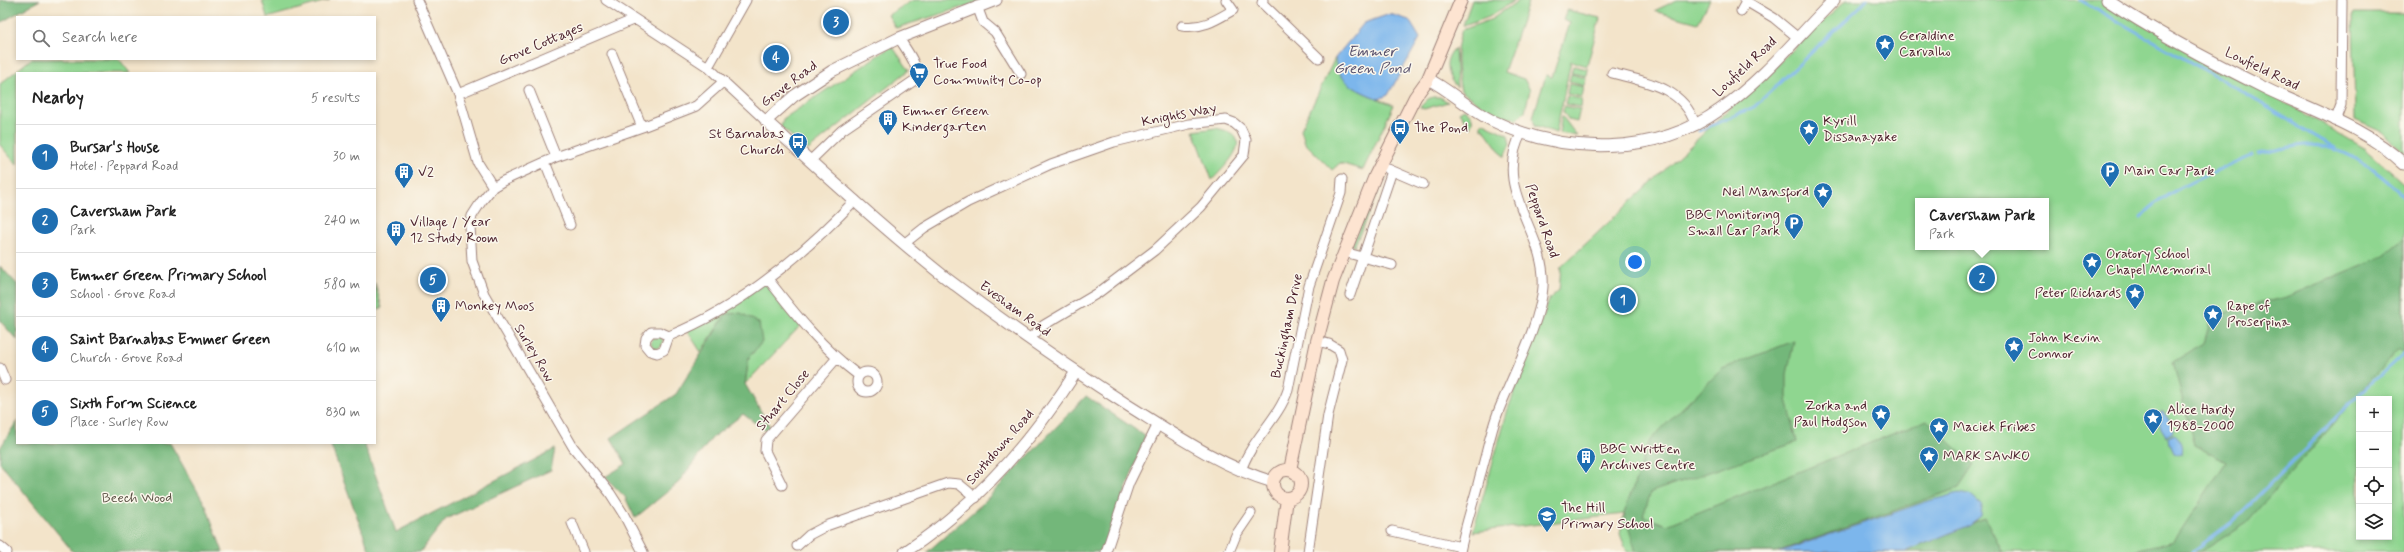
<!DOCTYPE html>
<meta charset="utf-8">
<style>
body{margin:0;font-family:Mynerve,sans-serif;background:#f2f2f2;color:#222}
.controls{position:absolute;right:12px;bottom:12px;display:grid;overflow:hidden;border-radius:0px;box-shadow:0 2px 6px #0003}
.controls button{width:36px;height:36px;display:grid;place-items:center;padding:0;border:0;border-bottom:1px solid #e0e0e0;background:#fff;color:#222;font:20px sans-serif}
.you{position:absolute;left:1635px;top:262px;width:14px;height:14px;margin:-10px;border:3px solid #fff;border-radius:50%;background:#1a73e8;box-shadow:0 0 0 6px #1a73e833}
.badge{display:grid;place-items:center;width:26px;height:26px;border-radius:50%;background:#1f6fb2;color:#fff;font-size:13px;font-weight:700}
.pin{position:absolute;translate:-50% -50%;border:2px solid #fff;box-shadow:0 1px 4px #0006}
.popup{position:absolute;left:1915px;top:198px;width:134px;height:52px;box-sizing:border-box;display:grid;place-content:center;border-radius:0px;background:#fff;filter:drop-shadow(0 1px 3px #0005);font-size:13px;white-space:nowrap;color:#767676}
.popup b{font-size:15px;color:#222}
.popup::after{content:'';position:absolute;left:50%;top:100%;margin-left:-8px;border:8px solid transparent;border-top-color:#fff}
.list{margin:0;padding:0;list-style:none}
h2{display:flex;justify-content:space-between;align-items:center;height:52px;margin:0;padding:0 16px;font-size:17px}
h2 small{font-size:13px;font-weight:400;color:#767676}
.list li{display:grid;grid-template-columns:26px 1fr auto;gap:12px;align-items:center;box-sizing:border-box;height:64px;padding:0 16px;border-top:1px solid #e0e0e0}
.list b{display:block;font-size:15px;white-space:nowrap}
.list p{margin:0;font-size:13px;white-space:nowrap;color:#767676}
.list em{font-size:13px;font-style:normal;color:#767676}
.icon{flex:none;width:22px;height:22px;fill:none;stroke:currentColor;stroke-width:2;stroke-linecap:round;stroke-linejoin:round}
.map{position:relative;flex:none;width:2404px;height:552px;overflow:hidden}
.search{position:absolute;background:#fff;box-shadow:0 2px 6px #0003;left:16px;top:16px;width:360px;height:44px;display:flex;align-items:center;gap:10px;box-sizing:border-box;padding:0 14px;border-radius:0px;color:#767676;font-size:15px}
.panel{position:absolute;background:#fff;box-shadow:0 2px 6px #0003;left:16px;top:72px;width:360px;height:372px;border-radius:0px}
.map>svg:first-child{display:block}
.green{fill:#8fd690;stroke:#6c7a5e;fill-rule:evenodd}
.forest{fill:#73b77a;stroke:#5e6b52}
.water{fill:#7bb6ec;stroke:#626a8c}
.lines{fill:none;stroke-linecap:round;stroke-linejoin:round}
.stream{stroke:#7bb6ec;stroke-width:3}
.minor-casing{stroke:#9e827a;stroke-width:11}
.tertiary-casing{stroke:#9e827a;stroke-width:13}
.secondary-casing{stroke:#9e827a;stroke-width:14}
.minor{stroke:#fff;stroke-width:9}
.tertiary{stroke:#fff;stroke-width:11}
.secondary{stroke:#fde4d1;stroke-width:12}
.labels{text-anchor:middle;dominant-baseline:central;stroke-width:3;stroke-linejoin:round;paint-order:stroke}
.poi-label{font-size:14px;fill:#4a1f2b;stroke:#fbf7ec;text-anchor:start}
.street-label{font-size:14px;fill:#4a1f2b;stroke:#fbf7ec}
.park-label{font-size:14px;fill:#5f5649;stroke:#fbf7ec}
.water-label{font-size:15px;font-style:italic;fill:#5b546f;stroke:#fbf7ec}
</style>
<div class="map">
<svg width="2404" height="552" viewBox="0 0 2404 552">
<rect width="100%" height="100%" fill="#fbf7ec"/>
<filter id="ink" filterUnits="userSpaceOnUse"><feTurbulence type="fractalNoise" baseFrequency=".025" numOctaves="2"/><feDisplacementMap in="SourceGraphic" scale="8" xChannelSelector="R" yChannelSelector="G"/><feConvolveMatrix kernelMatrix="1 2 1 2 8 2 1 2 1" color-interpolation-filters="sRGB"/></filter>
<filter id="wash" filterUnits="userSpaceOnUse"><feTurbulence type="fractalNoise" baseFrequency=".012" numOctaves="4" result="noise"/><feDisplacementMap in="SourceGraphic" scale="16" xChannelSelector="R" yChannelSelector="G"/><feGaussianBlur stdDeviation="0.9" result="paint"/><feColorMatrix in="noise" values="0 0 0 0 0 0 0 0 0 0 0 0 0 0 0 0 0 1.4 0 .05"/><feComposite in="paint" operator="in"/></filter>
<g filter="url(#wash)">
<rect width="100%" height="100%" fill="#f3e4ca"/>
<path class="green" d="M262,0h68l-60,17h-3z
M913,0h72l-89,28 -8,-13z
M1472,0h43l-26,17 -25,9 -1,-1z
M1519,0h10l-25,72 20,7 6,11 -5,21 -9,9 -2,-2c-17,2 -39,-18 -53,-27 -4,-19 -7,-42 1,-61l30,-11z
M1677,0h33l-12,23 -44,-12z
M1846,0h261l259,149 38,35v368h-777l-7,-18 4,-20 -151,18 35,-123 42,-111 9,-8 2,-23zM1918,201h128v46h-128zM2359,399h30v138h-30z
M1567,10l33,8 -13,48 -16,-5 -15,72 -19,-7 -2,1 -2,-10 13,-42 6,2 18,-54 -7,-3z
M2353,13h51v139l-22,-20 -27,-12z
M892,46l17,24 -101,80 -27,-23 2,-8z
M1455,48l2,39c-12,-11 -14,-28 -2,-39z
M1335,58c3,30 35,37 59,47l-31,65 -23,-7 -8,7 -27,-27 -4,-14z
M31,59h88l11,14h-113v92l-17,-20v-61z
M1573,66l15,3 -1,7 -16,-3z
M1571,74l15,4 -1,8 -16,-4z
M1569,84l15,3 -2,10 -15,-3z
M1567,96l15,3 -1,8 -16,-3z
M1433,97h7l8,5 -24,7 -4,-2 8,-8z
M1564,106l16,3 -3,13 -8,-2 -6,-8z
M1464,109c7,5 11,10 6,18l-11,-15z
M1562,116l15,20 -18,-3z
M1484,123l24,12 2,9 -6,13 -21,-29 -2,1v-5z
M1215,128c43,7 14,34 -3,52l-18,-49z
M1386,173l-32,74 -2,-3 31,-70z
M768,279l35,44 -58,61 4,-27 13,-15 -36,-28 -25,38 -15,-23z
M375,283l7,25 -7,2z
M651 342a6 6 0 1 1 12 0a6 6 0 1 1-12 0Z"/>
<path class="forest" d="M0,0h40l-40,23z
M2404,239v115l-5,-6 -153,175 -45,29h-70l43,-11 52,-79 -32,-17 -21,-83 31,-19 8,-28 74,-18 98,-41z
M0,266l17,18v56l-17,-19z
M741,313l18,10 3,19 -13,15 -4,27 25,43 -4,4 -23,-17 -31,24 -34,45 -43,35 -10,-21 -20,-20 21,-13 -15,-26 65,-44 50,-80z
M1794,341l-7,33v25l10,43 -146,50 -8,24 24,9 260,-105 47,45 -15,23 -183,64h-140l-12,-39 26,-73 72,-71z
M1086,396l59,40 -41,116h-177l55,-48z
M17,421v22h153l36,63 17,46h-150l-73,-89v-15z
M330,443h34l32,89 159,-83 -4,21 -105,49 -26,33h-50z
M1985,518l18,34h-119z"/>
<path class="water" d="M1390,14l19,6 11,18 -32,57 -9,4c-21,-8 -42,-17 -44,-41l29,-35z
M2162,411l10,12 2,9 -8,4 -5,-8 -4,-15z
M2175,434c6,6 9,11 7,19l-3,2 -6,-2 -4,-9 -1,-7z
M1959,493l13,3 10,9 -1,11 -12,9 -64,27h-126l146,-50z"/>
<g class="lines">
<path class="stream" d="M2080,0l142,80 113,68
M1699,131l55,-24 113,-107
M2258,154c16,-3 33,-8 48,-9 37,-1 73,26 98,52
M2141,218c24,-30 77,-47 111,-62
M2192,552l40,-30 119,-120 53,-49"/>
</g>
</g>
<g filter="url(#ink)">
<g class="lines">
<defs>
<path id="minor" d="M417,0l41,94 20,69 15,24
M606,0l102,67 58,54
M1263,0l-1,3 57,55
M1744,0l30,18 23,19
M977,6l6,16 12,10 26,42
M1741,11l5,-9
M1182,26c20,3 34,-6 51,-16l-7,-10
M612,54l30,73
M708,67l38,-67
M1612,73c34,9 71,14 83,51
M529,90l27,67
M458,94l177,-75
M2335,121l6,-16 1,-105
M810,161l32,-31 73,-50c6,-13 -9,-30 -16,-42
M545,162l25,63
M1388,169l35,15
M905,243l19,-15 44,-26 83,-38 63,-22 75,-18 37,-4 8,3 7,6 5,11 -2,15 -43,52 -46,43 -57,43 -54,32 -14,13
M1344,252l48,13
M768,279c27,35 54,69 90,96
M1350,295l42,-124
M651,332h9l9,4 -5,14 -7,3 -7,-2 -5,-6 1,-7z
M669,336c72,-29 133,-80 186,-136
M0,368l5,12
M857 382a10 10 0 1 1 20 0a10 10 0 1 1-20 0Z
M1241,471c9,-30 37,-51 47,-81l21,-104 32,-93 1,-14
M782,485l-17,-34 1,-11 70,-81
M572,523l12,29
M1392,531l69,16
M0,546l7,6
M797,546l12,-11 17,-9 122,-43 11,1 17,14
M643,552l-19,-37 -14,-22 -37,-46 -89,-153 -12,-33 -2,-35 2,-10 9,-14 12,-15 10,-6 53,-24 86,-30 54,-21 28,-25
M1106,552l23,-69 29,-59
M1229,552l7,-17 15,-22
M1308,552l20,-137 14,-55 -3,-10 -10,-6 -12,-3
M1460,552c5,-26 14,-51 20,-76 6,-20 10,-42 17,-61 13,-35 44,-92 46,-128 4,-57 -53,-96 -21,-155"/>
<path id="tertiary" d="M996,0l-97,38 -67,33 -38,25 -28,25c59,53 118,108 180,157 59,45 121,88 183,128 45,28 93,61 144,76
M2107,0c51,34 107,63 162,90 45,21 99,39 135,74
M1428,79c22,11 41,30 63,41 72,35 164,37 230,-11 43,-30 76,-72 113,-109
M905,552c70,-46 126,-110 171,-180"/>
<path id="secondary" d="M1290,470l27,-129 16,-60 42,-105 40,-79 13,-18 33,-79
M1273 484a14 14 0 1 1 28 0a14 14 0 1 1-28 0Z
M1280,552l7,-54"/>
</defs>
<use href="#minor" class="minor-casing"/>
<use href="#tertiary" class="tertiary-casing"/>
<use href="#secondary" class="secondary-casing"/>
<use href="#minor" class="minor"/>
<use href="#tertiary" class="tertiary"/>
<use href="#secondary" class="secondary"/>
</g>
</g>
<defs>
<symbol id="sight-pin" viewBox="-11 -11 22 30"><path d="M0 17L-7.5 6A9.5 9.5 0 1 1 7.5 6Z" fill="#1f6fb2" stroke="#fbf7ec"/><path d="M0-6L1.8-2.2L6-1.7L2.9 1.2L3.7 5.4L0 3.3L-3.7 5.4L-2.9 1.2L-6-1.7L-1.8-2.2Z" fill="#fff"/></symbol>
<symbol id="supermarket-pin" viewBox="-11 -11 22 30"><path d="M0 17L-7.5 6A9.5 9.5 0 1 1 7.5 6Z" fill="#1f6fb2" stroke="#fbf7ec"/><path d="M-6-5.5h2.5l.6 2H6L4.5 2H-2.5L-4.4-4H-6ZM-1.5 3.2a1.3 1.3 0 1 0 .1 0ZM3 3.2a1.3 1.3 0 1 0 .1 0Z" fill="#fff"/></symbol>
<symbol id="building-pin" viewBox="-11 -11 22 30"><path d="M0 17L-7.5 6A9.5 9.5 0 1 1 7.5 6Z" fill="#1f6fb2" stroke="#fbf7ec"/><path d="M-4-6H4V6H1V3H-1V6H-4ZM-2.5-4.3h1.7v1.8h-1.7ZM.8-4.3h1.7v1.8H.8ZM-2.5-1h1.7V.8h-1.7ZM.8-1h1.7V.8H.8Z" fill="#fff"/></symbol>
<symbol id="bus-pin" viewBox="-11 -11 22 30"><path d="M0 17L-7.5 6A9.5 9.5 0 1 1 7.5 6Z" fill="#1f6fb2" stroke="#fbf7ec"/><path d="M-5-6H5V4H4V6H2V4H-2V6H-4V4H-5ZM-3.5-4V0h7V-4ZM-3.5 1.2v1.5H-2V1.2ZM2 1.2v1.5H3.5V1.2Z" fill="#fff"/></symbol>
<symbol id="parking-pin" viewBox="-11 -11 22 30"><path d="M0 17L-7.5 6A9.5 9.5 0 1 1 7.5 6Z" fill="#1f6fb2" stroke="#fbf7ec"/><path d="M-3.5-5.5H1a3.5 3.5 0 0 1 0 7H-1V5.5H-3.5ZM-1-3.4V-.6H.8a1.4 1.4 0 0 0 0-2.8Z" fill="#fff"/></symbol>
<symbol id="school-pin" viewBox="-11 -11 22 30"><path d="M0 17L-7.5 6A9.5 9.5 0 1 1 7.5 6Z" fill="#1f6fb2" stroke="#fbf7ec"/><path d="M0-5L7-2L0 1L-7-2ZM-4 1L0 2.5L4 1V4Q0 6-4 4Z" fill="#fff"/></symbol>
</defs>
<g fill-rule="evenodd">
<use href="#sight-pin" x="1874" y="33" width="22" height="30"/>
<use href="#supermarket-pin" x="908" y="61" width="22" height="30"/>
<use href="#building-pin" x="877" y="108" width="22" height="30"/>
<use href="#bus-pin" x="1389" y="117" width="22" height="30"/>
<use href="#sight-pin" x="1798" y="118" width="22" height="30"/>
<use href="#bus-pin" x="787" y="131" width="22" height="30"/>
<use href="#parking-pin" x="2099" y="160" width="22" height="30"/>
<use href="#building-pin" x="393" y="161" width="22" height="30"/>
<use href="#sight-pin" x="1812" y="181" width="22" height="30"/>
<use href="#parking-pin" x="1783" y="212" width="22" height="30"/>
<use href="#building-pin" x="385" y="219" width="22" height="30"/>
<use href="#sight-pin" x="2081" y="251" width="22" height="30"/>
<use href="#sight-pin" x="2124" y="282" width="22" height="30"/>
<use href="#building-pin" x="430" y="295" width="22" height="30"/>
<use href="#sight-pin" x="2202" y="303" width="22" height="30"/>
<use href="#sight-pin" x="2003" y="335" width="22" height="30"/>
<use href="#sight-pin" x="1870" y="403" width="22" height="30"/>
<use href="#sight-pin" x="2142" y="407" width="22" height="30"/>
<use href="#sight-pin" x="1928" y="416" width="22" height="30"/>
<use href="#sight-pin" x="1918" y="445" width="22" height="30"/>
<use href="#building-pin" x="1575" y="446" width="22" height="30"/>
<use href="#school-pin" x="1536" y="505" width="22" height="30"/>
</g>
<g class="labels">
<g class="poi-label">
<text x="1899" y="36">Geraldine<tspan x="1899" dy="16">Carvalho</tspan></text>
<text x="933" y="64">True Food<tspan x="933" dy="16">Community Co-op</tspan></text>
<text x="902" y="111">Emmer Green<tspan x="902" dy="16">Kindergarten</tspan></text>
<text x="1823" y="121">Kyrill<tspan x="1823" dy="16">Dissanayake</tspan></text>
<text x="1414" y="128">The Pond</text>
<text x="784" y="134" text-anchor="end">St Barnabas<tspan x="784" dy="16">Church</tspan></text>
<text x="2124" y="171">Main Car Park</text>
<text x="418" y="172">V2</text>
<text x="1809" y="192" text-anchor="end">Neil Mansford</text>
<text x="1780" y="215" text-anchor="end">BBC Monitoring<tspan x="1780" dy="16">Small Car Park</tspan></text>
<text x="410" y="222">Village / Year<tspan x="410" dy="16">12 Study Room</tspan></text>
<text x="2106" y="254">Oratory School<tspan x="2106" dy="16">Chapel Memorial</tspan></text>
<text x="2121" y="293" text-anchor="end">Peter Richards</text>
<text x="455" y="306">Monkey Moos</text>
<text x="2227" y="306">Rape of<tspan x="2227" dy="16">Proserpina</tspan></text>
<text x="2028" y="338">John Kevin<tspan x="2028" dy="16">Connor</tspan></text>
<text x="1867" y="406" text-anchor="end">Zorka and<tspan x="1867" dy="16">Paul Hodgson</tspan></text>
<text x="2167" y="410">Alice Hardy<tspan x="2167" dy="16">1988-2000</tspan></text>
<text x="1953" y="427">Maciek Fribes</text>
<text x="1600" y="449">BBC Written<tspan x="1600" dy="16">Archives Centre</tspan></text>
<text x="1943" y="456">MARK SAWKO</text>
<text x="1561" y="508">The Hill<tspan x="1561" dy="16">Primary School</tspan></text>
</g>
<g class="street-label">
<text transform="translate(541 44) rotate(-23)">Grove Cottages</text>
<text transform="translate(1745 67) rotate(-43)">Lowfield Road</text>
<text transform="translate(2262 69) rotate(26)">Lowfield Road</text>
<text transform="translate(789 84) rotate(-37)">Grove Road</text>
<text transform="translate(1179 115) rotate(-11)">Knights Way</text>
<text transform="translate(1542 221) rotate(71)">Peppard Road</text>
<text transform="translate(1015 309) rotate(36)">Evesham Road</text>
<text transform="translate(1287 326) rotate(-78)">Buckingham Drive</text>
<text transform="translate(534 353) rotate(59)">Surley Row</text>
<text transform="translate(783 400) rotate(-50)">Stuart Close</text>
<text transform="translate(1000 447) rotate(-49)">Southdown Road</text>
</g>
<g class="park-label">
<text x="137" y="498">Beech Wood</text>
</g>
<g class="water-label">
<text x="1372" y="52">Emmer<tspan x="1372" dy="17">Green Pond</tspan></text>
</g>
</g>
</svg>
<div class="controls">
<button>+</button>
<button>−</button>
<button><svg class="icon" aria-label="locate" viewBox="0 0 24 24"><circle cx="12" cy="12" r="6"/><path d="M12 2v4M12 18v4M2 12h4M18 12h4"/></svg></button>
<button><svg class="icon" aria-label="layers" viewBox="0 0 24 24"><path d="M12 4l9 5-9 5-9-5zM3 14l9 5 9-5"/></svg></button>
</div>
<div class="you"></div>
<div class="pin badge" style="left:1623px;top:300px">1</div>
<div class="pin badge" style="left:1982px;top:278px">2</div>
<div class="popup"><b>Caversham Park</b>Park</div>
<div class="pin badge" style="left:836px;top:22px">3</div>
<div class="pin badge" style="left:776px;top:58px">4</div>
<div class="pin badge" style="left:433px;top:280px">5</div>
<div class="search"><svg class="icon" aria-label="search" viewBox="0 0 24 24"><circle cx="10" cy="10" r="6"/><path d="M15 15l6 6"/></svg>Search here</div>
<section class="panel">
<h2>Nearby<small>5 results</small></h2>
<ul class="list">
<li><span class="badge">1</span><div><b>Bursar's House</b><p>Hotel · Peppard Road</p></div><em>30 m</em></li>
<li><span class="badge">2</span><div><b>Caversham Park</b><p>Park</p></div><em>240 m</em></li>
<li><span class="badge">3</span><div><b>Emmer Green Primary School</b><p>School · Grove Road</p></div><em>580 m</em></li>
<li><span class="badge">4</span><div><b>Saint Barnabas Emmer Green</b><p>Church · Grove Road</p></div><em>610 m</em></li>
<li><span class="badge">5</span><div><b>Sixth Form Science</b><p>Place · Surley Row</p></div><em>830 m</em></li>
</ul>
</section>
</div>
